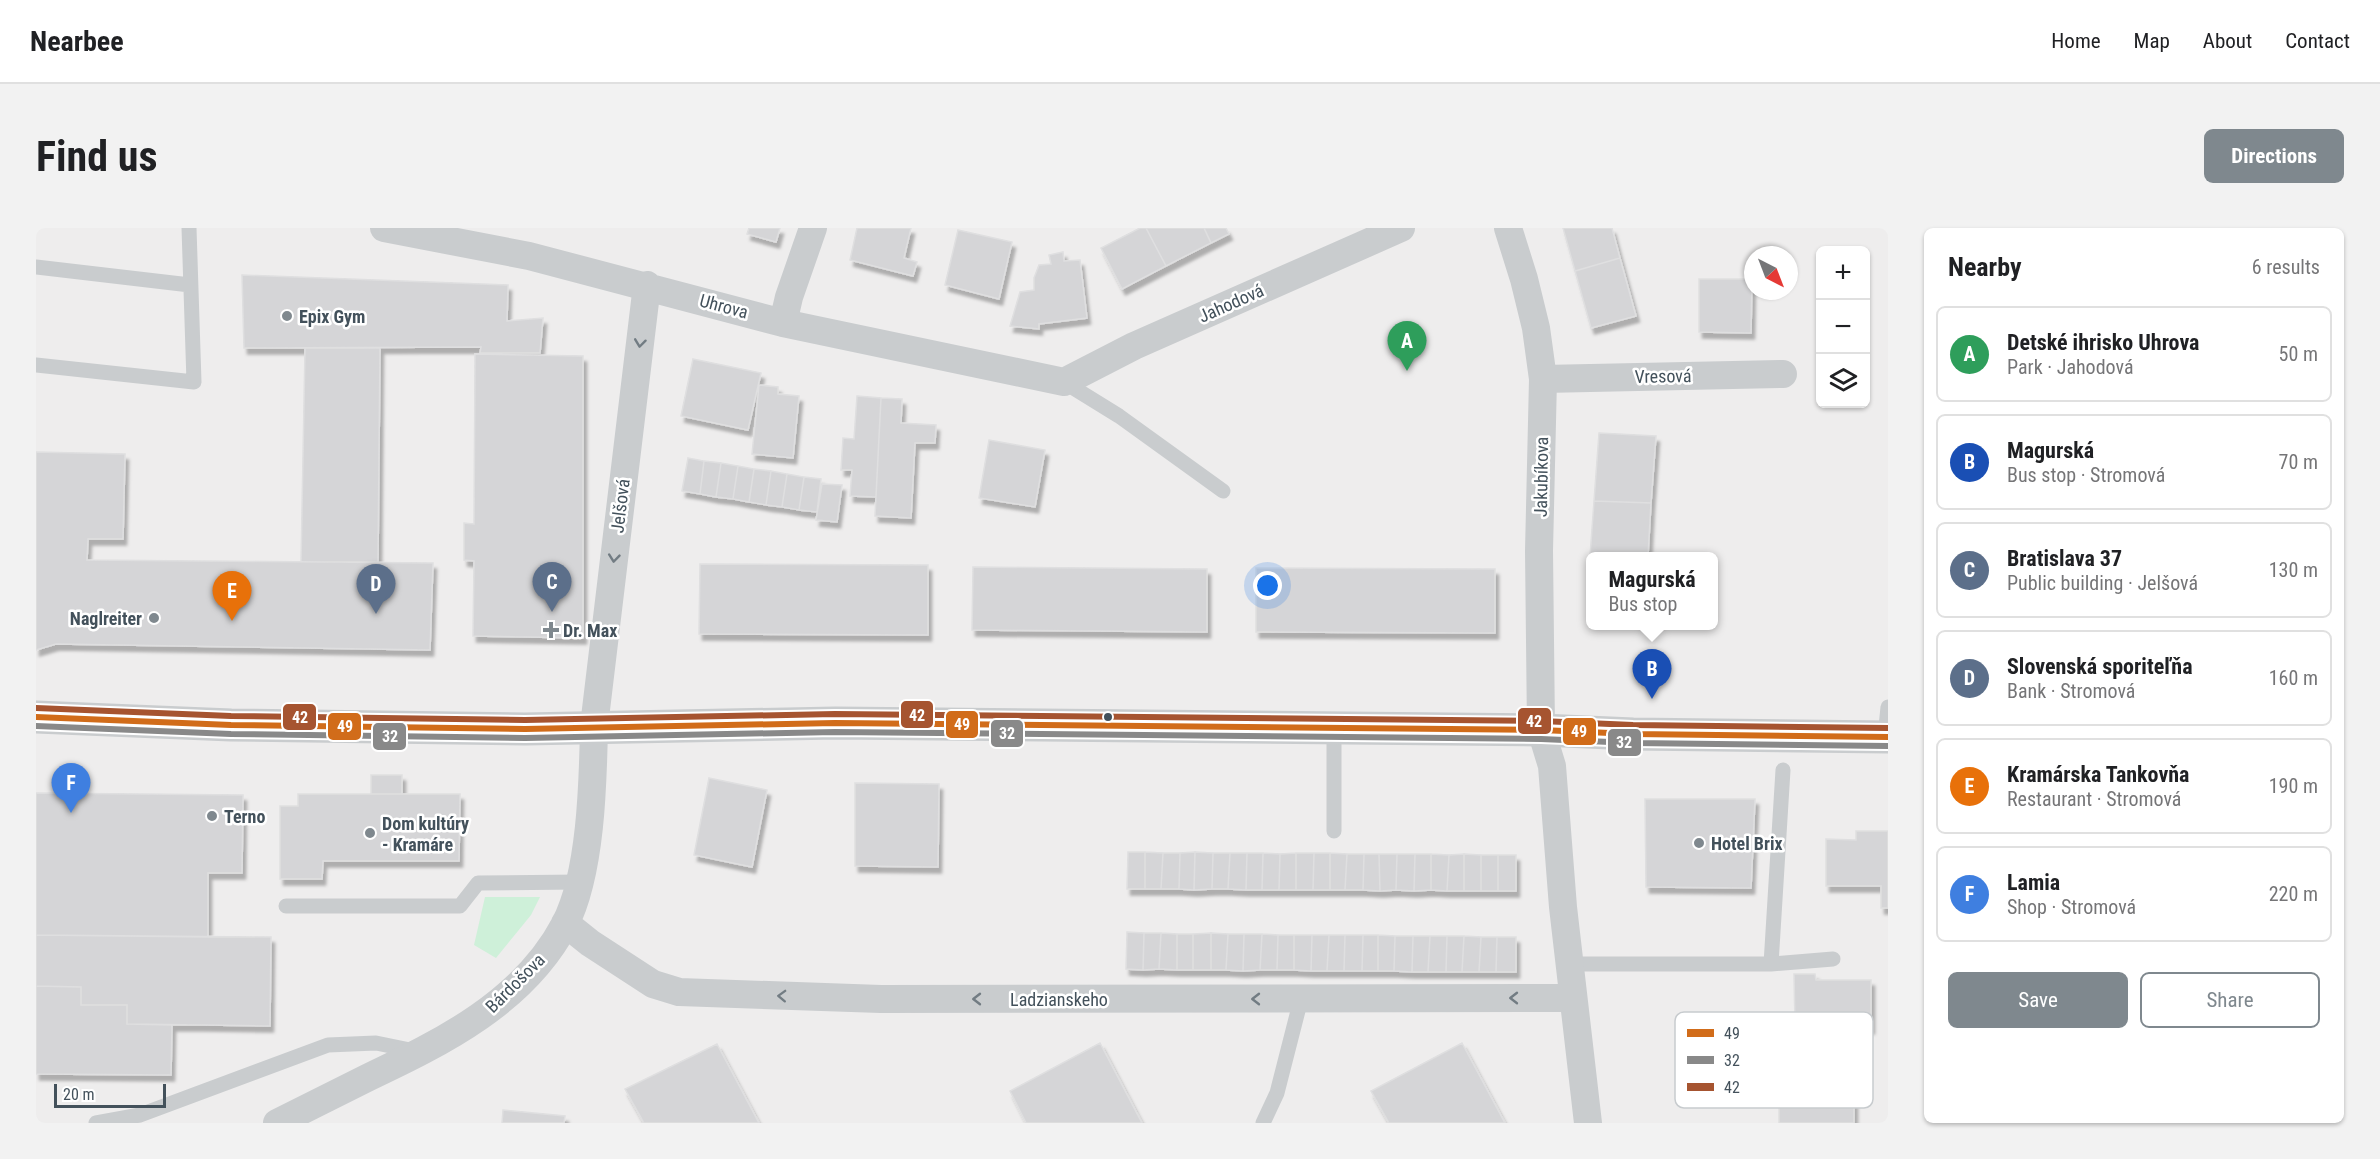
<!DOCTYPE html>
<meta charset="utf-8">
<style>
body{margin:0;font-family:"Roboto Condensed",sans-serif;background:#f2f2f2;color:#202124}
.controls{position:absolute;right:18px;top:18px;display:grid;overflow:hidden;border-radius:9px;box-shadow:0 2px 4px #0004}
.controls button{width:54px;height:54px;display:grid;place-items:center;padding:0;border:0;border-bottom:2px solid #e0e0e0;background:#fff;color:#202124;font:30px sans-serif}
.compass{position:absolute;left:1708px;top:18px;width:54px;height:54px;border-radius:50%;background:#fff;box-shadow:0 2px 4px #0004;rotate:138deg}
.scale{position:absolute;left:18px;bottom:15px;width:112px;box-sizing:border-box;padding-left:6px;border:3px solid #43515b;border-top:0;font-size:16px;line-height:21px;white-space:nowrap;color:#43515b;-webkit-text-stroke:4px #fff;paint-order:stroke}
.you{position:absolute;left:1232px;top:358px;width:21px;height:21px;margin:-15px;border:4px solid #fff;border-radius:50%;background:#1a73e8;box-shadow:0 0 0 9px #1a73e833}
.badge{display:grid;place-items:center;width:39px;height:39px;border-radius:50%;background:#7f888e;color:#fff;font-size:20px;font-weight:700}
.pin{position:absolute;translate:-50% -50px;filter:drop-shadow(0 2px 3px #0008)}
.pin::after{content:'';position:absolute;top:32px;width:21px;height:18px;background:inherit;clip-path:polygon(0 0,100% 0,50% 100%)}
.popup{position:absolute;left:1550px;top:324px;width:132px;height:78px;box-sizing:border-box;display:grid;place-content:center;border-radius:9px;background:#fff;filter:drop-shadow(0 2px 4px #0005);font-size:20px;white-space:nowrap;color:#757577}
.popup b{font-size:22px;color:#202124}
.popup::after{content:'';position:absolute;left:50%;top:100%;margin-left:-12px;border:12px solid transparent;border-top-color:#fff}
.list{margin:0;padding:0;list-style:none}
h2{display:flex;justify-content:space-between;align-items:center;height:78px;margin:0;padding:0 24px;font-size:26px}
h2 small{font-size:20px;font-weight:400;color:#757577}
.list li{display:grid;grid-template-columns:39px 1fr auto;gap:18px;align-items:center;box-sizing:border-box;height:96px;margin:0 12px 12px;padding:0 12px;border:2px solid #e0e0e0;border-radius:9px}
.list b{display:block;font-size:22px;white-space:nowrap}
.list p{margin:0;font-size:20px;white-space:nowrap;color:#757577}
.list em{font-size:20px;font-style:normal;color:#757577}
.actions{display:flex;gap:12px;padding:18px 24px}
.actions a{flex:1;padding:14px 0;border:2px solid #7f888e;border-radius:9px;text-align:center;font-size:21px;color:#7f888e}
.actions .main{background:#7f888e;color:#fff}
.icon{flex:none;width:33px;height:33px;fill:none;stroke:currentColor;stroke-width:2;stroke-linecap:round;stroke-linejoin:round}
.map{position:relative;flex:none;width:1852px;height:895px;overflow:hidden;border-radius:9px}
header{display:flex;align-items:center;gap:36px;box-sizing:border-box;height:84px;padding:0 30px;background:#fff;border-bottom:2px solid #e0e0e0}
header strong{font-size:28px}
nav{display:flex;gap:33px;margin-inline-start:auto;font-size:21px}
.intro{display:flex;align-items:center;justify-content:space-between;box-sizing:border-box;height:144px;padding:0 36px}
h1{margin:0;font-size:42px}
.button{padding:15px 27px;border-radius:9px;background:#7f888e;color:#fff;font-size:21px;font-weight:700}
main{display:flex;gap:36px;padding:0 36px}
aside{flex:1;background:#fff;border-radius:9px;box-shadow:0 2px 4px #0004}
.map>svg:first-child{display:block}
.green{fill:#cef0d9}
.building{fill:#d5d5d7;stroke:#dfdfe0;stroke-width:1.5;filter:url(#shadow)}
.lines{fill:none;stroke-linecap:round;stroke-linejoin:round}
.service{stroke:#c9ccce;stroke-width:15}
.minor{stroke:#c9ccce;stroke-width:28}
.tertiary{stroke:#c9ccce;stroke-width:33}
.bus-1-casing{stroke:#fff;stroke-width:10}
.bus-2-casing{stroke:#fff;stroke-width:10}
.bus-3-casing{stroke:#fff;stroke-width:10}
.bus-1{stroke:#d16c1a;stroke-width:6}
.bus-2{stroke:#898989;stroke-width:6}
.bus-3{stroke:#a65430;stroke-width:6}
.oneway{stroke:#727c83}
.poi-dot{fill:#7f888e;stroke:#fff;stroke-width:2}
.bus-dot{fill:#43515b;stroke:#fff;stroke-width:2}
.labels{text-anchor:middle;dominant-baseline:central;stroke-width:5;stroke-linejoin:round;paint-order:stroke}
.street-label{font-size:18px;fill:#43515b;stroke:#fff}
.poi-label{font-size:18px;font-weight:bold;fill:#43515b;stroke:#fff;text-anchor:start}
.key{fill:#fff;stroke:#c7cbce;stroke-width:1.5}
.key-label{font-size:16px;fill:#43515b}
.line-badge{stroke:#fff;stroke-width:2}
.badge-label{font-size:16px;text-anchor:middle;font-weight:bold;fill:#fff}
</style>
<header>
<strong>Nearbee</strong>
<nav><a>Home</a><a>Map</a><a>About</a><a>Contact</a></nav>
</header>
<div class="intro"><h1>Find us</h1><a class="button">Directions</a></div>
<main>
<div class="map">
<svg width="1852" height="895" viewBox="0 0 1852 895">
<defs>
<filter id="shadow"><feDropShadow dx="3.5" dy="6" stdDeviation="1.5" flood-color="#0004"/></filter>
</defs>
<rect width="100%" height="100%" fill="#eeeded"/>
<path class="green" d="M449,669h55l-9,18 -35,43 -22,-13z"/>
<path class="building" d="M713,0h31l-4,14 -29,-8z
M821,0h54l-7,30 13,4 -4,14 -63,-16z
M1104,0h6l20,38 -44,23 -21,-41z
M1110,0h58l7,15 -45,23z
M1168,0h22l3,6 -18,9z
M1527,0h49l8,30 -45,13z
M922,2l54,12 -13,57 -54,-14z
M1027,24l1,9 16,-1 7,58 -48,6v5l-29,-3 10,-34 14,-2v-12l5,-13 12,-1 -2,-9z
M1584,30l16,58 -45,12 -16,-57z
M206,47l266,10 -1,36 36,-3 -3,35h-60l1,-6 -237,1z
M1663,51h53l-1,54 -52,-1z
M269,120h75l-2,214h-77z
M439,126l108,2v282l-110,-2 1,-75 -10,-1v-37l10,1z
M657,131l68,14 -13,57 -67,-14z
M723,157l19,2v7l21,2 -6,62 -41,-4z
M821,168l24,2 -5,99 -26,-1 2,-26h-11l2,-32 11,1z
M845,170l21,1 -1,24 35,2 -1,18h-20l-4,75 -36,-2z
M1563,205l57,3 -5,67 -57,-2z
M953,212l56,10 -10,57 -56,-9z
M0,224l89,2 -2,85h-35l-1,21 346,3 -3,87 -374,-6 -20,6z
M652,230l16,3 -4,33 -18,-3z
M668,233l17,2 -5,34 -16,-3z
M685,235l17,3 -5,33 -17,-2z
M702,238l16,3 -5,33 -16,-3z
M718,241l17,2 -5,34 -17,-3z
M735,243l16,3 -5,33 -16,-2z
M751,246l17,3 -5,33 -17,-3z
M768,249l17,2 -4,33 -18,-2z
M786,256l20,1 -5,37 -21,-2z
M1558,273l57,2 -3,53h-58z
M664,336l228,1v70l-229,-1z
M937,339l234,2v63l-235,-2z
M1220,340l239,1v64l-239,-1z
M335,547h31v19h-31z
M673,550l58,12 -15,77 -58,-12z
M819,555l84,1 -1,83 -83,-1z
M0,565l207,2 -1,78h-34v64l-172,-2z
M262,566h162l-1,67h-136l-1,18h-42v-73h18z
M1609,571h110l-4,89 -105,-1z
M1820,603h32v77h-7v-22h-55v-47l30,1z
M1092,624h17v37h-18z
M1109,624l18,1 -2,36h-16z
M1159,624l18,1 -1,36 -18,1z
M1159,624l-1,38 -15,-1 1,-36z
M1127,625h17l-1,36h-18z
M1177,625h17l-2,36h-16z
M1194,625h17l-1,37 -18,-1z
M1211,625h16l-1,37h-16z
M1227,625l17,1 -1,36h-17z
M1260,625h18l-1,37h-17z
M1260,625v37h-17l1,-36z
M1278,625h16v37h-17z
M1294,625l17,1 -2,36h-15z
M1311,626h17l-1,36h-18z
M1328,626h15l1,37 -17,-1z
M1343,626h18l-1,36 -16,1z
M1361,626h18l-1,37 -18,-1z
M1379,626h16v36l-17,1z
M1395,626l18,1 -2,36 -16,-1z
M1428,626l17,1v36h-17z
M1428,626v37h-17l2,-36z
M1445,627h17v36h-17z
M1462,627h18v36h-18z
M1091,704l17,1 -1,37 -17,-1z
M1108,705h17l-2,36 -16,1z
M1125,705l16,1v36l-18,-1z
M1175,705v37h-18v-36z
M1175,705l17,1 -2,36h-15z
M1141,706h16v36h-16z
M1192,706h16l-1,37 -17,-1z
M1208,706h18l-2,36 -17,1z
M1226,706l16,1 -1,35h-17z
M0,707l235,2 -1,89 -143,-2v-19h-46v-18l-45,-1z
M1242,707h16v35h-17z
M1258,707h18l-1,36 -17,-1z
M1276,707h17l-2,36h-16z
M1293,707h16l-1,36h-17z
M1309,707h18l-1,36h-18z
M1327,707h15v36h-16z
M1342,707l17,1 -1,35h-16z
M1359,708h18l-1,36 -18,-1z
M1377,708h17l-2,36h-16z
M1394,708h17l-1,36h-18z
M1411,708h17l-2,36h-16z
M1428,708l17,1 -2,35h-17z
M1445,709h16l-1,35h-17z
M1461,709h19v35h-20z
M1758,746h21l1,6h55v48h-7l1,15 -11,1v7h3v47h-73v-71h11z
M0,758l45,1v18h46v19l45,1 -1,50 -135,-1z
M1064,815l42,80h-116l-16,-32z
M1426,815l43,80h-116l-18,-32z
M681,816l42,79h-115l-19,-34z
M1743,870h75v25h-75z
M467,882l62,6 -1,7h-62z"/>
<g class="lines">
<path class="service" d="M0,39l154,18
M0,137l158,17 -5,-154
M1028,154l55,34 104,75
M1849,509l3,-30
M1298,603v-103
M250,678h174l18,-23 101,-1
M1535,736h200l62,-5
M1735,736l12,-194
M60,895l44,-8 188,-70 48,-2 39,8
M1227,895l14,-30 24,-94"/>
<path class="minor" d="M348,0l145,28 254,67 281,59 70,-36 267,-118
M1472,0l16,51 12,49 7,51 -4,172 2,179 11,36 11,141 25,216
M747,95l6,-26 24,-69
M1507,151l240,-5
M529,695l25,20 63,41 26,8 202,7 692,-1
M241,895c30,-15 60,-30 90,-45 76,-36 157,-76 198,-154 26,-50 28,-141 29,-198l53,-441"/>
<path class="tertiary" d="M0,489l195,8 294,4 310,-6 706,7 92,4 255,3"/>
<defs>
<path id="bus-1" d="M0,489l195,8 294,4 310,-6 706,7 92,4 255,3"/>
<path id="bus-2" d="M0,498l195,8 294,4 310,-6 706,7 92,4 255,3"/>
<path id="bus-3" d="M0,480l195,8 294,4 310,-6 706,7 92,4 255,3"/>
</defs>
<use href="#bus-1" class="bus-1-casing"/>
<use href="#bus-2" class="bus-2-casing"/>
<use href="#bus-3" class="bus-3-casing"/>
<use href="#bus-1" class="bus-1"/>
<use href="#bus-2" class="bus-2"/>
<use href="#bus-3" class="bus-3"/>
</g>
<defs><path id="oneway-chevron" d="M-2-3.5L2.5 0L-2 3.5" fill="none" stroke-width="1.6" stroke-linecap="round" stroke-linejoin="round" transform="scale(1.5)"/></defs>
<g class="oneway">
<use href="#oneway-chevron" transform="translate(604 115) rotate(97)"/>
<use href="#oneway-chevron" transform="translate(578 330) rotate(96)"/>
<use href="#oneway-chevron" transform="translate(746 768) rotate(-178)"/>
<use href="#oneway-chevron" transform="translate(1478 770) rotate(180)"/>
<use href="#oneway-chevron" transform="translate(941 771) rotate(-180)"/>
<use href="#oneway-chevron" transform="translate(1220 771) rotate(-180)"/>
</g>
<g class="poi-dot">
<circle cx="251" cy="88" r="6"/>
<circle cx="118" cy="390" r="6"/>
<path d="M512 393h6v6h6v6h-6v6h-6v-6h-6v-6h6z"/>
<circle cx="176" cy="588" r="6"/>
<circle cx="334" cy="605" r="6"/>
<circle cx="1663" cy="615" r="6"/>
</g>
<circle class="bus-dot" cx="1072" cy="489" r="5"/>
<g class="labels">
<g class="street-label">
<text transform="translate(1195 75) rotate(-24)">Jahodová</text>
<text transform="translate(688 78) rotate(15)">Uhrova</text>
<text transform="translate(1627 148) rotate(-1)">Vresová</text>
<text transform="translate(1505 249) rotate(-89)">Jakubíkova</text>
<text transform="translate(584 278) rotate(-83)">Jelšová</text>
<text transform="translate(479 755) rotate(-45)">Bárdošova</text>
<text x="1023" y="771">Ladzianskeho</text>
</g>
<g class="poi-label">
<text x="263" y="88">Epix Gym</text>
<text x="106" y="390" text-anchor="end">Naglreiter</text>
<text x="527" y="402">Dr. Max</text>
<text x="188" y="588">Terno</text>
<text x="346" y="595">Dom kultúry<tspan x="346" dy="21">- Kramáre</tspan></text>
<text x="1675" y="615">Hotel Brix</text>
</g>
</g>
<rect x="1639" y="784" width="198" height="96" rx="9" class="key"/>
<rect x="1651" y="801" width="27" height="8" fill="#d16c1a"/>
<rect x="1651" y="828" width="27" height="8" fill="#898989"/>
<rect x="1651" y="855" width="27" height="8" fill="#a65430"/>
<g class="key-label">
<text x="1688" y="811">49</text>
<text x="1688" y="838">32</text>
<text x="1688" y="865">42</text>
</g>
<g class="line-badge">
<rect x="864" y="472" width="34" height="29" rx="6" fill="#a65430"/>
<rect x="246" y="475" width="35" height="28" rx="6" fill="#a65430"/>
<rect x="1481" y="479" width="35" height="28" rx="6" fill="#a65430"/>
<rect x="909" y="482" width="34" height="29" rx="6" fill="#d16c1a"/>
<rect x="291" y="484" width="35" height="29" rx="6" fill="#d16c1a"/>
<rect x="1526" y="489" width="35" height="29" rx="6" fill="#d16c1a"/>
<rect x="954" y="491" width="34" height="29" rx="6" fill="#898989"/>
<rect x="336" y="494" width="35" height="29" rx="6" fill="#898989"/>
<rect x="1571" y="500" width="35" height="29" rx="6" fill="#898989"/>
</g>
<g class="badge-label">
<text x="881" y="493">42</text>
<text x="264" y="495">42</text>
<text x="1498" y="499">42</text>
<text x="926" y="502">49</text>
<text x="309" y="504">49</text>
<text x="1543" y="509">49</text>
<text x="971" y="511">32</text>
<text x="354" y="514">32</text>
<text x="1588" y="520">32</text>
</g>
</svg>
<div class="controls">
<button>+</button>
<button>−</button>
<button><svg class="icon" aria-label="layers" viewBox="0 0 24 24"><path d="M12 4l9 5-9 5-9-5zM3 14l9 5 9-5"/></svg></button>
</div>
<svg class="compass" viewBox="-18 -18 36 36"><path d="M0-13l5 13h-10z" fill="#e53935"/><path d="M0 13l5-13h-10z" fill="#757577"/></svg>
<div class="scale">20 m</div>
<div class="you"></div>
<div class="pin badge" style="left:1371px;top:143px;background:#2e9e5b">A</div>
<div class="pin badge" style="left:1616px;top:471px;background:#1a4fb4">B</div>
<div class="popup"><b>Magurská</b>Bus stop</div>
<div class="pin badge" style="left:516px;top:384px;background:#5c6f8a">C</div>
<div class="pin badge" style="left:340px;top:386px;background:#5c6f8a">D</div>
<div class="pin badge" style="left:196px;top:393px;background:#e8710a">E</div>
<div class="pin badge" style="left:35px;top:585px;background:#3f7fe0">F</div>
</div>
<aside>
<h2>Nearby<small>6 results</small></h2>
<ul class="list">
<li><span class="badge" style="background:#2e9e5b">A</span><div><b>Detské ihrisko Uhrova</b><p>Park · Jahodová</p></div><em>50 m</em></li>
<li><span class="badge" style="background:#1a4fb4">B</span><div><b>Magurská</b><p>Bus stop · Stromová</p></div><em>70 m</em></li>
<li><span class="badge" style="background:#5c6f8a">C</span><div><b>Bratislava 37</b><p>Public building · Jelšová</p></div><em>130 m</em></li>
<li><span class="badge" style="background:#5c6f8a">D</span><div><b>Slovenská sporiteľňa</b><p>Bank · Stromová</p></div><em>160 m</em></li>
<li><span class="badge" style="background:#e8710a">E</span><div><b>Kramárska Tankovňa</b><p>Restaurant · Stromová</p></div><em>190 m</em></li>
<li><span class="badge" style="background:#3f7fe0">F</span><div><b>Lamia</b><p>Shop · Stromová</p></div><em>220 m</em></li>
</ul>
<div class="actions"><a class="main">Save</a><a>Share</a></div>
</aside>
</main>
